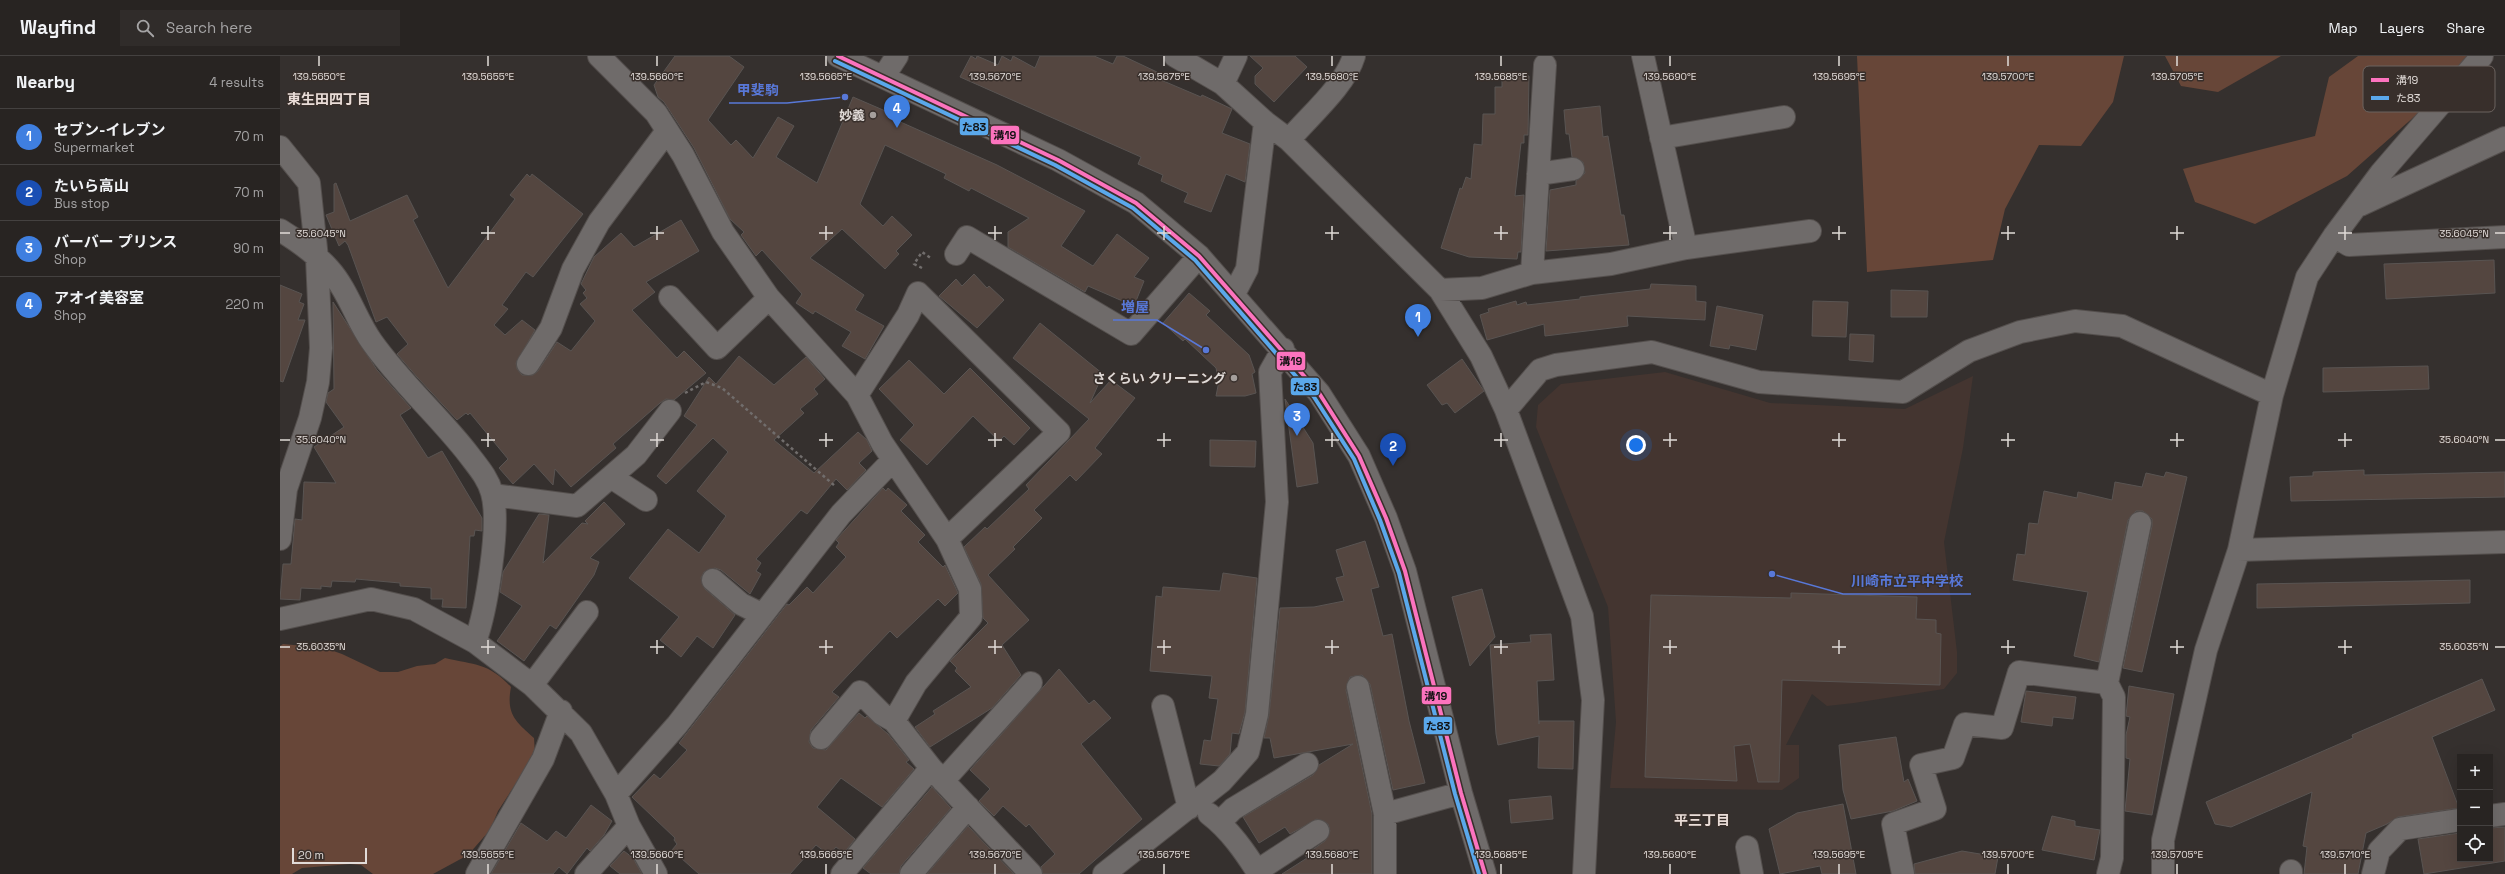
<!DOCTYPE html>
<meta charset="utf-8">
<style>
body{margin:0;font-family:"Space Grotesk","Noto Sans JP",sans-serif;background:#302c2a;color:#f1f3f6}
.controls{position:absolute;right:12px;bottom:12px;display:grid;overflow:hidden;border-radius:0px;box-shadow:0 4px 16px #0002}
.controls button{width:36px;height:36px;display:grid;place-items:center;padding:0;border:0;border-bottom:1px solid #444140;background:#282422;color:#f1f3f6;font:20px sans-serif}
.scale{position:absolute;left:12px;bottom:10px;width:75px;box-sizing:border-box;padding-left:4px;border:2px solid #e1dbd8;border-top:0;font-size:11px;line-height:14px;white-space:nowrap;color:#e1dbd8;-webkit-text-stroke:3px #382f2b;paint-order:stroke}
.you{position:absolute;left:1356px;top:389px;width:14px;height:14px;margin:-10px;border:3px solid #fff;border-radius:50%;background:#1a73e8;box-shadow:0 0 0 6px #1a73e833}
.badge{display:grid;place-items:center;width:26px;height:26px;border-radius:50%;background:#8c9099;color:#fff;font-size:13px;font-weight:700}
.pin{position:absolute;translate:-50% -33px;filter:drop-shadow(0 1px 2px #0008)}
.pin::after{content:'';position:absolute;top:21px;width:14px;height:12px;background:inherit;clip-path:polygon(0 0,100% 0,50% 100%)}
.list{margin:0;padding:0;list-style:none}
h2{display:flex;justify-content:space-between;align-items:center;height:52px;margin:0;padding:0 16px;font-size:17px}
h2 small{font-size:13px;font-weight:400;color:#a5a4a5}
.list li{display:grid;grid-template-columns:26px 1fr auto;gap:12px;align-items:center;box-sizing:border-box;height:56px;padding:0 16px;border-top:1px solid #444140}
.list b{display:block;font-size:15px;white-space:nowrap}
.list p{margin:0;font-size:13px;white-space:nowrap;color:#a5a4a5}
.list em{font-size:13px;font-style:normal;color:#a5a4a5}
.icon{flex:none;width:22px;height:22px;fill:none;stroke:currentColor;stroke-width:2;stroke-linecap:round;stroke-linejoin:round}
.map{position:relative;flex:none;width:2225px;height:818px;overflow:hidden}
header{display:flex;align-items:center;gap:24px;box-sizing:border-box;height:56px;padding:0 20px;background:#282422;border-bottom:1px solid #444140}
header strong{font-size:19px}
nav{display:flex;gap:22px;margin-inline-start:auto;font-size:14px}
.search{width:280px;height:36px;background:#302c2a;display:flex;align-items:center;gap:10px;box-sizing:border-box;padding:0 14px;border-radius:0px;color:#a5a4a5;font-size:15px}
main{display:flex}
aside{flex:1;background:#282422}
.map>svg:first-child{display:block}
.built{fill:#443530}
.green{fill:#674638}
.building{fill:#544640;stroke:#595452}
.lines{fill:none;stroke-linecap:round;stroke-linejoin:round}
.minor-casing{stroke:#544f4d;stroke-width:24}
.path{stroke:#716d6c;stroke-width:2.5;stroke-dasharray:3 3;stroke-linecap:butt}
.minor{stroke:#6f6b6a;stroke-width:22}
.bus-1-casing{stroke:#382f2b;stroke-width:7}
.bus-2-casing{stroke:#382f2b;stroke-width:7}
.bus-1{stroke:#fc73be;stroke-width:4}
.bus-2{stroke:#5aa8eb;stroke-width:4}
.ticks{fill:none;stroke:#e1dbd8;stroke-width:1.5}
.poi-dot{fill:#a59f9c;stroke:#382f2b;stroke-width:1.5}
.labels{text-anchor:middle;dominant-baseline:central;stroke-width:3;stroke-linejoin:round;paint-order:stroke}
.poi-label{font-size:13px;font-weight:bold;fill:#e1dbd8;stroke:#382f2b;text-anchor:end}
.neighbourhood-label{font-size:14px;font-weight:bold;fill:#eaddd8;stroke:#382f2b}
.key{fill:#382f2b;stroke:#6b635f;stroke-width:1}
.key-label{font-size:11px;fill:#e1dbd8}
.ticks-label{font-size:10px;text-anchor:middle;fill:#e1dbd8;stroke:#382f2b;stroke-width:3;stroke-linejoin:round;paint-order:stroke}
.leader{fill:none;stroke:#5878d8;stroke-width:1.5}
.callout-dot{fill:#5878d8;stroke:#382f2b;stroke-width:1.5}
.callout-label{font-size:14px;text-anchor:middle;font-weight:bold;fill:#5878d8;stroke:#382f2b;stroke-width:3;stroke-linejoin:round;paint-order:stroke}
.line-badge{stroke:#382f2b;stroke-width:1.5}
.pale-badge-label{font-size:11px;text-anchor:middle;font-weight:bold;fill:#111}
</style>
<header>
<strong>Wayfind</strong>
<div class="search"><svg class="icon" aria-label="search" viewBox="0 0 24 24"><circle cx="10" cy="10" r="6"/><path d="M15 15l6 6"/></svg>Search here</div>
<nav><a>Map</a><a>Layers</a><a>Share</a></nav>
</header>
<main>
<aside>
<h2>Nearby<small>4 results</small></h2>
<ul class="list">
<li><span class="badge" style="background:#3f7fe0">1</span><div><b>セブン-イレブン</b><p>Supermarket</p></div><em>70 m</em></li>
<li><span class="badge" style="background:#1a4fb4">2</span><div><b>たいら高山</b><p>Bus stop</p></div><em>70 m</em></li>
<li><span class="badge" style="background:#3f7fe0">3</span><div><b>バーバー プリンス</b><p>Shop</p></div><em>90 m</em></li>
<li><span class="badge" style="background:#3f7fe0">4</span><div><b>アオイ美容室</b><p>Shop</p></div><em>220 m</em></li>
</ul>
</aside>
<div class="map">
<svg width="2225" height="818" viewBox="0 0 2225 818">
<rect width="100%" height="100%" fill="#35302e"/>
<path class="built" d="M1385,316l105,31 135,6 68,-33 -10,72 -19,94 13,110v21l-13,16 -90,14 -27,3 -15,-12 -26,51h13v33l-17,12 -172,-2 6,-66 -8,-115 -72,-180 2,-22 23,-21z"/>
<path class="green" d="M1577,0h267l-11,46 -32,44 -42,-1 -34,64 -12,51 -126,12z
M1885,0h116l-63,36 -37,-6z
M2078,0h122l-30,29 -103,91 -92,48 -60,-22 -12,-33 132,-33 14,-59z
M3,588l42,4 17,6 38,18h18l19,-6 18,-2 10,-6c30,7 44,5 66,29 -5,27 4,34 23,51l1,16 -37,57 -8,19 -22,25 -35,19h-60l-12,-9 -11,-1 -48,4 -10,6h-12v-228z"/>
<path class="building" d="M395,0h54l15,11 -36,53 23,25 5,-5 17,18 25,-41 16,9 -18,31 41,26 36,-86 44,19 -1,4 101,45 88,46 -24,35 32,20 24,-32 32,24 -15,19 10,4 -10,25 -46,-20 -3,6 -77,-45v-15l21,-14 -58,-30 -2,3 -25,-13 2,-4 -61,-29 -25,59 23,22 9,-10 20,19 -16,16 3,3 -14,15 -43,-40 -32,29 54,37 -9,15 29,16 -19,33 -23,-13 9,-14 -36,-21 -2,3 -17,-11 6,-9 -40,-44 -6,6 -15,-21 3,-3 -14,-13 -36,-71 -30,-46 -6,-5 -4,-12z
M691,0l5,3 1,-3 21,9 4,-9 9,5 2,-5 22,12 5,-12h54l19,8 4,-8h6l34,16 -3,5 47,20 1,-2 30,14 -10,24 28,11 -5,38 -19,-8 -15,38 -27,-10 4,-9 -27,-12 2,-6 -25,-11 3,-7 -181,-80z
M970,0h45l12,11 -33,35 -19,-18v-8l8,-8z
M1222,20h27l-1,59h-4v8h-3l-6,53 9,-1 -3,57h-3l-1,7 -48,-2 -28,-9 19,-60 2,1 4,-12 5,2 3,-35 8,1 1,-31h12v-27h7z
M1320,50l3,31 5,-1 13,79h3l5,30 -83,6 4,-61 26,-5v-4l9,-8 -2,-11 -11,-5 -3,-23h-3l-2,-24z
M247,118l3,3 2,-3 51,40 -50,63 -7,-5 -24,33 6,4 -14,16 11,10 17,-15 13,10 -19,33 1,6 5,6h11l5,-4 19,-29 14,9 24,-30 -15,-17 7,-6 -4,-5 3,-3 -5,-6 13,-27 27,-24 13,14 47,-27 18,31 -53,31 9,10 -23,18 45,48 7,-7 22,22 -32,27 -8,-1 -6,4 -47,41 3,4 -45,39 -16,-18 -2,16 -19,-21 -21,20 -14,-16 9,-9 -38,-46 -2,2 -2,-2 -9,7 -40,-43 -20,-23 11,-10 -21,-27 -11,5 -28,-77 -3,-4 -6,5 -13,-31 8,-3v-28l2,-1 14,38 57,-26 11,22 -5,3 35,68 67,-89 -5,-4z
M2214,204l1,33 -109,6 -2,-35z
M694,218l13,14 2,-2 15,14 -27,28 -38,-32 17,-17 6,7z
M1371,228l45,2v15l10,1 -1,18 -78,-4 1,10 -83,10 -1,-12 -57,16 -7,-25 9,-3 -1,-3 28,-8 1,4 9,-3 1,3 53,-6v-2l70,-8z
M0,229l22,9 -3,8 5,2 -6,16h7l-22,62 -3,-1z
M1611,234l37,1 -1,26h-36z
M909,237l21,18 -4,4 43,40 6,17 -3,2 4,19 -11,3h-29l3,-15 -3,-13 -31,-29 -2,2 -20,-18z
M1533,245l35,1 -2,35 -34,-1z
M53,246l44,68 34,38 -11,7 28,43 14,-7 40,67v13l-7,-1 -1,6h-4l-4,72 -24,-1 1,-8h-12v-11l-31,-2v-3l-44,-4 -1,3 -23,-1 -1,6 -10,-1v3l-20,-1 -1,12 -20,-1 3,-35h8l4,-45 7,1 2,-38 32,1 -22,-36 30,-20 -18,-25 2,-9 6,-4z
M1437,250l46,9 -7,35 -26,-5 -1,4 -19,-3z
M760,267l63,51 -13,29 21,-23 24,18 -40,50 7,6 -26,27 -6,-6 -36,35 8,8 -29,29 2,2 -27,26 41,45 -27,25 19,30 -29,33 -62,39 -15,-20 20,-13 -2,-3 38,-24 -16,-16 2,-3 -7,-7 38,-38 -5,-5 -2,-34 -17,-37 21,-20 2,2 42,-40 -3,-4 63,-66 -76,-61z
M1570,278l24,1 -1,27 -24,-2z
M459,300l35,29 32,-28 19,22 -11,10 4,5 -18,15 4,4 -30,27 40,33 44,-41 9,8 5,11 -13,12 7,7 -19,20 -11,-11 -29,35 -6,-4 -45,49 5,4 -5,8 5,3 -11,20 -29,-24 -6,-2 -11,4 -3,6 4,11 30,26 -22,33 -16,-12 -16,21 -21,-17 19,-23 -50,-39 39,-49 31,24 27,-37 -29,-25 31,-39 -15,-14 -47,46 -9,-8 40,-51 -13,-9 25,-39 7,7z
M1182,303l22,32 -29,22 -8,-10 -5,2 -15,-20z
M629,304l35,34 26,-26 60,60 -16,17 -10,-9 -5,5 -26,-25 -46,49 -27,-25 14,-15 -35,-36z
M2148,310l1,23 -106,3v-24z
M1005,343l28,44 5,40 -21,4z
M930,384l46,1 -1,26 -45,-1z
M2084,414v5l141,-3v25l-214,4 -1,-24 23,-1v-4z
M1886,416l21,5 -45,195 -19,-4 29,-142v-7l-9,-8h-7l-8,9 -29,142 -25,-6 14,-64 -75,-12 4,-26 8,1 4,-32 9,1 6,-33 33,7 1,-6 34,8 3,-18 27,5 4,-14 18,4z
M603,432l3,3 2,-3 19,17 -6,6 24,24 -7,7 25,25 2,-2 13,28 -13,13 -7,-7 -41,39 -7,-7 -58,61 7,5 -28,33 -2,12 4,6 13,2 33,-37 6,5 2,-2 21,18 21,26 -3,2 8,7 -32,38 -41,-29 -24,29 38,32 -11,14 -8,-6 -7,8 -13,-10 -26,29h-91l-27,-24 5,-6 -3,-4 1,-2 -43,-41 22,-23 6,5 27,-29 -8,-7 108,-139 2,1 18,-18 6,6 33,-36 -10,-10 3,-4 -3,-3z
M324,446l21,22 -35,34 9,4 -5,13 -38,54 -6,-4 -26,36 -27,-20 25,-35 -22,-14 3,-20 36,-58 10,1 -6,48 39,-40 6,1 -3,-3z
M1085,485l14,46 -8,2 12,47 9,-2 17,87 16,62 -32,7 -23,-106 -8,-9 -12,2 -4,13 26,124v60h-90l25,-16 -2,-3 20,-14 5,-10 -2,-7 -11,-5 -27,15 -5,-7 -26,16 -16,-26 70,-42 6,-10 34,-21 -79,14 -4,-20h-6l5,-23 11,-107 34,-1 30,-6 -8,-23 8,-2 -8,-26z
M943,517l34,5 -12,134 -6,22 -7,-1 -2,21 -11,12 -19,-2 4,-24 7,1 7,-42 -9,-1 3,-22 -62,-5 6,-75 6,1 1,-10 57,4z
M2190,524v23l-213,5v-24z
M1202,533l13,48 -25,29 -18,-69z
M1511,537l126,4 -1,22 20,1v13l5,1 -1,51 -158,-5 -3,102h-21l-8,-38 -16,2 3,35 -92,-4 6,-182 140,3z
M1271,578l3,46 -17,1 2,43v-3h35l-1,48 -35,-1 1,-32 -41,9 -2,-11 -6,-89 41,-3 -1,-7z
M779,613l30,35 5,-4 17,18 -30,26 61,75 -63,55h-36l-2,-7 14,-13 -26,-30 -3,3 -23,-21 -9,10 -15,-15 11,-12 -20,-19z
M2202,623l13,31 -63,27 27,71 -61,9 -11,7 -21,9 -8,41h-54l3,-27 -4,-1 9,-54 -81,35 -16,-3 -9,-22 147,-64 -1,-3z
M1849,630l45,8 -22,121 -27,-4 5,-52 -4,-1v-23l4,-18 -4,-1z
M1746,635l50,6 -3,22 -20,-2 -1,9 -31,-4z
M1616,681l8,45 4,-3 9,22 -24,10 -42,8 -8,-29 -4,-45z
M652,731l19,21 -50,58 -2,8h-28l-8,-6z
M1271,740l2,23 -42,4 -2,-23z
M1563,748l13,70h-34l-2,-8 -40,8 -11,-45 28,-16z
M311,749l21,16 -8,14 -14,16 -3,-3 -20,26 -8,-7 -6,7h-62l30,-51 26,18 9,-10 10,7z
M1772,760l23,5v5l25,4 -6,30 -52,-10z
M688,770l46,48h-87z
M2225,771v34l-81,13 -6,-35 42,-6v26h30v-31z
M344,795l9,7 9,16h-22l-10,-8z
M1682,795l36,6 -3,17h-80l-1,-10z"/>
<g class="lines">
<defs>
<path id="minor" d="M319,0l57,57 27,42 40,77 46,66 88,97 25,48 65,96 23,50 1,28 -55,66 -22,38 37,47 100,106
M558,0l220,104 78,43 63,53 120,137 40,63 27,62 19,53 56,222 24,81
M895,0l48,28 42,38 24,18 151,150 41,66 25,54 76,206 11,84 -9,174
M1363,0l43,192
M604,20l13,-20
M943,28l13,-28
M1381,82l123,-21
M1009,84c20,-24 56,-54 65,-84
M0,91l29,36 8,75 4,90 -3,34 -8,36 -24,71 -6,50
M1258,118l35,-5
M2080,149l145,-67
M0,174c18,11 35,23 49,39 19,21 27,51 43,73 29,41 67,74 97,113 9,12 19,23 23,38 9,31 -6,119 -17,149
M2054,180l15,9 156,-8
M676,198l11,-17 164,97 68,-78
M1252,217l13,-208
M1160,234l42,-2 50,-15 79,-9 75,-16 124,-17
M954,238l13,-25 18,-147
M390,241l47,51 52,-50
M248,308l23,-36 22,-59 26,-47 68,-91
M577,339l51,-80 10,-22 141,139 -112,107
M1226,354l34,-40 16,-5 96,-13 107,30 144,10 66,-41 51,-19 55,-11 47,5 150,69
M331,421l35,23
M213,439l84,11 59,-51 34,-44
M1959,494l266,-8
M433,524l28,24 20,10
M0,563l91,-20 43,10 61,33 57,43 49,48 35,61 13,32 27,48
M252,629l55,-73
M1078,631l27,127
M883,650l26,102
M541,682l39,-46 22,22 12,7
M663,725l88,-98
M336,738l61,-69 164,-211 52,-54
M929,758c21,16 36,38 50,60
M2210,760l15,-2
M940,766l13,-13 74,-45
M1467,791l5,27
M977,815l61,-40
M197,818l66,-115 18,-48
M306,818l43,-48
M562,818l89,-106
M631,818l57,-67
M824,818l118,-93 26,-29 9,-38 20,-212 -7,-130 13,-23
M1105,818v-60l76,-21
M1623,818l-10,-50 42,-15 -14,-44 32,-7 12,-34 37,4 17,-56 88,11
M1828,818l4,-16 2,-161 -7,-14 33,-160
M1883,818v-34l43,-190 33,-100 33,-155 35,-118 27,-41 47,-63 101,-117
M2011,818v-3
M2093,818l6,-23 21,-22 60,-9"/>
</defs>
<use href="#minor" class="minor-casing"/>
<path class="path" d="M642,212l-8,-4 8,-12 10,7
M405,337l21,-11 16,6 113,98"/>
<use href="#minor" class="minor"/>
<defs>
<path id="bus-1" d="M558,0l220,104 78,43 63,53 120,137 40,63 27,62 19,53 56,222 24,81"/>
<path id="bus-2" d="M555,5l220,104 78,43 62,52 119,137 40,62 26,61 19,53 56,221 24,80"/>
</defs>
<use href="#bus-1" class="bus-1-casing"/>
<use href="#bus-2" class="bus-2-casing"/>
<use href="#bus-1" class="bus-1"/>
<use href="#bus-2" class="bus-2"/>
</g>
<path class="ticks" d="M39,0v10M208,0v10M377,0v10M546,0v10M715,0v10M884,0v10M1052,0v10M1221,0v10M1390,0v10M1559,0v10M1728,0v10M1897,0v10M208,170v14M377,170v14M546,170v14M715,170v14M884,170v14M1052,170v14M1221,170v14M1390,170v14M1559,170v14M1728,170v14M1897,170v14M2065,170v14M0,177h10M201,177h14M370,177h14M539,177h14M708,177h14M877,177h14M1045,177h14M1214,177h14M1383,177h14M1552,177h14M1721,177h14M1890,177h14M2058,177h14M2215,177h10M208,377v14M377,377v14M546,377v14M715,377v14M884,377v14M1052,377v14M1221,377v14M1390,377v14M1559,377v14M1728,377v14M1897,377v14M2065,377v14M0,384h10M201,384h14M370,384h14M539,384h14M708,384h14M877,384h14M1045,384h14M1214,384h14M1383,384h14M1552,384h14M1721,384h14M1890,384h14M2058,384h14M2215,384h10M208,584v14M377,584v14M546,584v14M715,584v14M884,584v14M1052,584v14M1221,584v14M1390,584v14M1559,584v14M1728,584v14M1897,584v14M2065,584v14M0,591h10M201,591h14M370,591h14M539,591h14M708,591h14M877,591h14M1045,591h14M1214,591h14M1383,591h14M1552,591h14M1721,591h14M1890,591h14M2058,591h14M2215,591h10M208,808v10M377,808v10M546,808v10M715,808v10M884,808v10M1052,808v10M1221,808v10M1390,808v10M1559,808v10M1728,808v10M1897,808v10M2065,808v10"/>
<g class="poi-dot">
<circle cx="593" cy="59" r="4"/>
<circle cx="954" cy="322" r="4"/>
</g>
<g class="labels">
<g class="poi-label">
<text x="585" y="59">妙義</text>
<text x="946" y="322">さくらい クリーニング</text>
</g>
<g class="neighbourhood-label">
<text x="49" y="43">東生田四丁目</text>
<text x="1422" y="764">平三丁目</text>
</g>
</g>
<rect x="2083" y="10" width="132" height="46" rx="6" class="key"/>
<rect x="2091" y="22" width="18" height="4" fill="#fc73be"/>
<rect x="2091" y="40" width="18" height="4" fill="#5aa8eb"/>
<g class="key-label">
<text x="2116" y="28">溝19</text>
<text x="2116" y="46">た83</text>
</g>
<g class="ticks-label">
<text x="39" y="24">139.5650°E</text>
<text x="208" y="24">139.5655°E</text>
<text x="377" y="24">139.5660°E</text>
<text x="546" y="24">139.5665°E</text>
<text x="715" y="24">139.5670°E</text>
<text x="884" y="24">139.5675°E</text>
<text x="1052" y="24">139.5680°E</text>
<text x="1221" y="24">139.5685°E</text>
<text x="1390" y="24">139.5690°E</text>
<text x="1559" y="24">139.5695°E</text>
<text x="1728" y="24">139.5700°E</text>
<text x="1897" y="24">139.5705°E</text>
<text x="41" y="181">35.6045°N</text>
<text x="2184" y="181">35.6045°N</text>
<text x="41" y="387">35.6040°N</text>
<text x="2184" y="387">35.6040°N</text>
<text x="41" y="594">35.6035°N</text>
<text x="2184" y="594">35.6035°N</text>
<text x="208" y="802">139.5655°E</text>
<text x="377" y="802">139.5660°E</text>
<text x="546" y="802">139.5665°E</text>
<text x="715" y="802">139.5670°E</text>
<text x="884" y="802">139.5675°E</text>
<text x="1052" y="802">139.5680°E</text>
<text x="1221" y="802">139.5685°E</text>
<text x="1390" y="802">139.5690°E</text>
<text x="1559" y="802">139.5695°E</text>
<text x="1728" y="802">139.5700°E</text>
<text x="1897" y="802">139.5705°E</text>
<text x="2065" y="802">139.5710°E</text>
</g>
<path class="leader" d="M565 41L507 47H449M926 294L877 264H833M1492 518L1563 538H1691"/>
<g class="callout-dot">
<circle cx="565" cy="41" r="4"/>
<circle cx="926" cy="294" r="4"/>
<circle cx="1492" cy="518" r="4"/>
</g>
<g class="callout-label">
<text x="478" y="39">甲斐駒</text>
<text x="855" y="256">増屋</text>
<text x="1627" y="530">川崎市立平中学校</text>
</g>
<g class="line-badge">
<rect x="679" y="61" width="30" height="19" rx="4" fill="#5aa8eb"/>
<rect x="710" y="69" width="30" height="20" rx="4" fill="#fc73be"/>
<rect x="996" y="295" width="30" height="20" rx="4" fill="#fc73be"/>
<rect x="1010" y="321" width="30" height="19" rx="4" fill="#5aa8eb"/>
<rect x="1141" y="630" width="31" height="19" rx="4" fill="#fc73be"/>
<rect x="1143" y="660" width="30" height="19" rx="4" fill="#5aa8eb"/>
</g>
<g class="pale-badge-label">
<text x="694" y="75">た83</text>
<text x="725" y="83">溝19</text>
<text x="1011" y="309">溝19</text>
<text x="1025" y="335">た83</text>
<text x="1156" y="644">溝19</text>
<text x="1158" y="674">た83</text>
</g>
</svg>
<div class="controls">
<button>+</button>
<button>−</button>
<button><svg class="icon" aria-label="locate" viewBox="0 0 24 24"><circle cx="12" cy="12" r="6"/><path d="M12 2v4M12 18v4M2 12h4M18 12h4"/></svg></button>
</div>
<div class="scale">20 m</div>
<div class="you"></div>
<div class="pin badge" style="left:1138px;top:281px;background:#3f7fe0">1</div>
<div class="pin badge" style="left:1113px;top:410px;background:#1a4fb4">2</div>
<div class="pin badge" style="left:1017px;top:380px;background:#3f7fe0">3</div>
<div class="pin badge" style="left:617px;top:72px;background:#3f7fe0">4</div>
</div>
</main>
